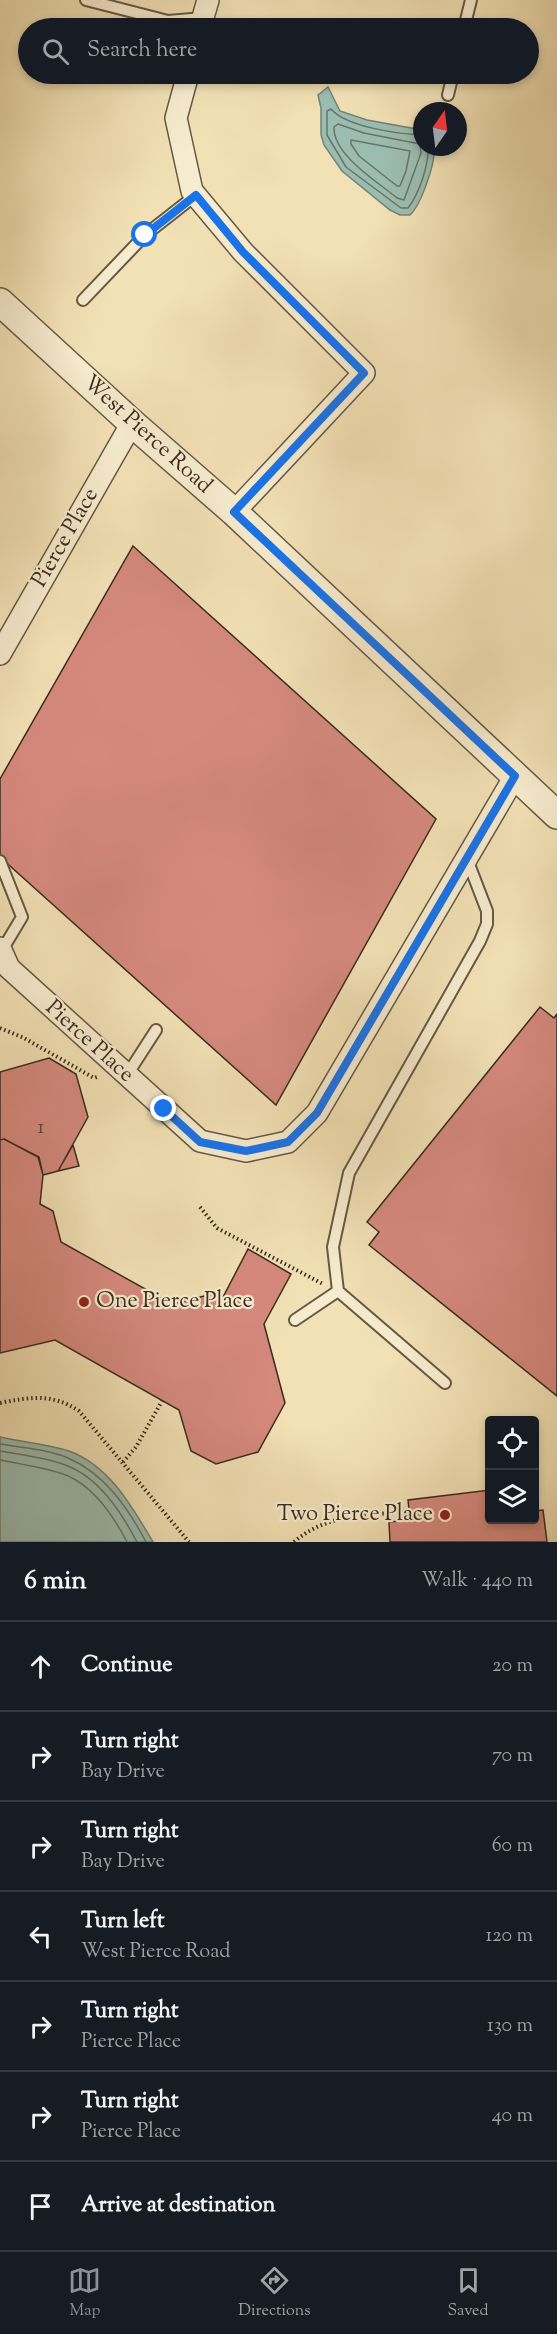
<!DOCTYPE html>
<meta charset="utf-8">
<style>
body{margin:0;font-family:"Sorts Mill Goudy",serif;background:#242831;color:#f1f3f6}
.controls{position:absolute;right:18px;bottom:18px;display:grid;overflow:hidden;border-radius:6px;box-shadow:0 3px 9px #0003}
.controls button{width:54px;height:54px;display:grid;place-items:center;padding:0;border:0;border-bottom:2px solid #363941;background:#171b24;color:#f1f3f6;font:30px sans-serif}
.compass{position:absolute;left:413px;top:102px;width:54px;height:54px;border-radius:50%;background:#171b24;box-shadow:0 3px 9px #0003;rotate:14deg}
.stop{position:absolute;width:18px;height:18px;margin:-14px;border:4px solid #1a73e8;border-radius:50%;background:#fff}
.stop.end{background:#1a73e8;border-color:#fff;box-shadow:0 2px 6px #0008}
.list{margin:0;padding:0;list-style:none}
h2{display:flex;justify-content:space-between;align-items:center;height:78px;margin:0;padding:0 24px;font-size:26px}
h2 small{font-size:20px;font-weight:400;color:#9ea1a6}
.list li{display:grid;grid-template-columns:39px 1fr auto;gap:18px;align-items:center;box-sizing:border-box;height:90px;padding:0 24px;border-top:2px solid #363941}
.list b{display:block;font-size:22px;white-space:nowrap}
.list p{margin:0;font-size:20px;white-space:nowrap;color:#9ea1a6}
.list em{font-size:20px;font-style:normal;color:#9ea1a6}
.icon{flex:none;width:33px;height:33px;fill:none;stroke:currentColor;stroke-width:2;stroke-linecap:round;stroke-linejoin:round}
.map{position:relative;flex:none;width:557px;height:1542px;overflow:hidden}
.search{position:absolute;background:#171b24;box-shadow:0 3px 9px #0003;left:18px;right:18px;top:18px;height:66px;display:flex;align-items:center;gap:15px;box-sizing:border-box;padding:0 21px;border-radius:33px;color:#9ea1a6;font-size:22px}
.sheet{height:708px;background:#171b24}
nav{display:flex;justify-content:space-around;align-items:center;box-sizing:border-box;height:84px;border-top:2px solid #363941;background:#171b24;font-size:16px;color:#9ea1a6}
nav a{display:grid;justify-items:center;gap:3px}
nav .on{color:#8c9099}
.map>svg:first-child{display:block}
.water{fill:#9bbdb1;stroke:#738376;stroke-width:1.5}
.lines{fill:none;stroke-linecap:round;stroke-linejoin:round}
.shore{stroke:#6a7468;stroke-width:1.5}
.building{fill:#d5897d;stroke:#382c1e;stroke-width:1.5}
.service-casing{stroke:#665944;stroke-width:14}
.minor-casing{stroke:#665944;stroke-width:24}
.tertiary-casing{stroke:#665944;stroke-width:30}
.path{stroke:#382c1e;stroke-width:4;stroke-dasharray:1.5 3;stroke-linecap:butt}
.service{stroke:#f7eccf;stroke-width:10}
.minor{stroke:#f7eccf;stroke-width:21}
.tertiary{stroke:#f7eccf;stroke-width:27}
.route{stroke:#1a73e8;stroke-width:8}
.poi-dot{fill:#8f2418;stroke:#f7eccf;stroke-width:2}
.labels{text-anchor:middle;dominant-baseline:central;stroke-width:4.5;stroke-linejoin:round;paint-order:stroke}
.number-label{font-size:20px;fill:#5f4336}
.street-label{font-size:22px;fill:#382c1e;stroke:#f7eccf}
.poi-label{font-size:22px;fill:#382c1e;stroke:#f7eccf;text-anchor:start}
</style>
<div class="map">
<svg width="557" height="1542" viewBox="0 0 557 1542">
<rect width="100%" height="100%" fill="#f2e1b5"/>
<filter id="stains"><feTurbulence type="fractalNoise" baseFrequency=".00333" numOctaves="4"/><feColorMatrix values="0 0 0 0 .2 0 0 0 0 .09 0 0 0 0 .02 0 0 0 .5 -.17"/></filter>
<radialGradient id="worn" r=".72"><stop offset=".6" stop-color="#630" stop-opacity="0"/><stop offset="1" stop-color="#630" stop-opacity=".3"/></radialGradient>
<path class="water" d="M328,87l12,24 27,9 55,10v17h12c2,15 -13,58 -24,68h-10l-10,-5 -48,-39 -18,-26 -3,-10v-27l-3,-13z
M0,1437c22,5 47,7 69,14 41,15 63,56 84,91h-153z"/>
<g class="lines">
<path class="shore" d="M338,124l26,9 56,11 1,9 -17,47 -7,-2c-19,-16 -64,-43 -63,-71z
M422,135c-23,-1 -76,-8 -91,-26l-4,2v24l19,32 55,41h7c11,-14 21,-43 20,-61
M351,140l59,11 -4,20 -6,15h-3l-38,-30 -8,-12z
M0,1444c22,4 48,5 68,14 37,16 60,50 78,84
M0,1451c21,4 45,6 65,14 34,12 56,47 72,77
M0,1460c20,4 41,7 60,13 31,9 53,42 67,69"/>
</g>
<path class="building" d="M133,546l303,273 -160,286 -276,-248v-78z
M540,1007l14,11 3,-4v382l-188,-151 10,-13 -12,-10z
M49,1058l27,16 12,43 -30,54 -15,4 -4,-18 -35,-18 -4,1v-68z
M4,1139l34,18 5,18 -3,29 13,7 8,31 111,62 40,-10 10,5 26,-50 43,25 -27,50 21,79 -27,49 -42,12 -25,-13 -12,-41 -124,-70 -55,13v-213z
M73,1145l6,21 -21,5z
M490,1490v30h44v-9l9,-1 4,32h-157l-1,-20 11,-1 -1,-10 10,-1 -1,-10z"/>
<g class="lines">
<defs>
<path id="service" d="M86,0l82,21 35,-3
M464,28l7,-28
M448,95l5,-21
M83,300l62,-65 51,-40
M0,861l22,56 -21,35
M127,1075l29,-45
M295,1320l43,-29
M445,1383l-107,-92 -5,-44 16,-74 131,-232 7,-17v-13l-20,-52"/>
<path id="minor" d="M200,28l8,-28
M188,74l-12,44 16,73 51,61 121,121 -130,139
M0,654l132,-231
M0,948l9,20 191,173 46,10 42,-9 29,-29 198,-337"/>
<path id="tertiary" d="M0,302l132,121 102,89 323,303"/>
</defs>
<use href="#service" class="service-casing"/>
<use href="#minor" class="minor-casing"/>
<use href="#tertiary" class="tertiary-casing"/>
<path class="path" d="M0,1028l24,10 70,40 3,-1
M200,1207l17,21 106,56
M0,1403c30,-6 52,-10 79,8l110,131
M123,1462l13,-15 26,-46
M294,1542c27,-24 65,-28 100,-29"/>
<use href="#service" class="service"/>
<use href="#minor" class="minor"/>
<use href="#tertiary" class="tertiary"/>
</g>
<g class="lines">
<path class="route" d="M145,235l51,-40 47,57 121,121 -130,139 281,264 -198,337 -29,29 -42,9 -46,-9 -36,-33"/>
</g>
<g class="poi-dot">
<circle cx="84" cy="1302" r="6"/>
<circle cx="445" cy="1515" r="6"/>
</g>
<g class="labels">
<g class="number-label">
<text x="41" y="1128">1</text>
</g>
<g class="street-label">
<text transform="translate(147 435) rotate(42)">West Pierce Road</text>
<text transform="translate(66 538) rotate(-60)">Pierce Place</text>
<text transform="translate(89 1042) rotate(42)">Pierce Place</text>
</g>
<g class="poi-label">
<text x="96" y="1302">One Pierce Place</text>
<text x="433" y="1515" text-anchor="end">Two Pierce Place</text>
</g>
</g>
<rect width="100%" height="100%" filter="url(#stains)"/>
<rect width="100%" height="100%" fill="url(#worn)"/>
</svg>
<div class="controls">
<button><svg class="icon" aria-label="locate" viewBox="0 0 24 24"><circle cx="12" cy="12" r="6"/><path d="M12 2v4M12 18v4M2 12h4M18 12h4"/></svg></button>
<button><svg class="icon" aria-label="layers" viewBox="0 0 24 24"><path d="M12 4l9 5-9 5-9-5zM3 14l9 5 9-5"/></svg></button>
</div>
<svg class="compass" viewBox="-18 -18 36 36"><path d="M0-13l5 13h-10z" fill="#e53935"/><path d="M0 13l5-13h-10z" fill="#9ea1a6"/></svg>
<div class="stop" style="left:145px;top:235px"></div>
<div class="stop end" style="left:164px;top:1109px"></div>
<div class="search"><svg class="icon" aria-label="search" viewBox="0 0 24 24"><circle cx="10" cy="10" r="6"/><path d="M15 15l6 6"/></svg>Search here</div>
</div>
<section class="sheet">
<h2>6 min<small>Walk · 440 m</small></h2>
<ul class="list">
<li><svg class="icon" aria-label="ahead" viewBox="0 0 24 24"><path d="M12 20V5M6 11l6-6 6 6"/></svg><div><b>Continue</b></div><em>20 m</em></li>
<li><svg class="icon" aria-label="right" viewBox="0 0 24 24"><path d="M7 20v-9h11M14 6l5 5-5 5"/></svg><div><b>Turn right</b><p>Bay Drive</p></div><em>70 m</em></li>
<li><svg class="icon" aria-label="right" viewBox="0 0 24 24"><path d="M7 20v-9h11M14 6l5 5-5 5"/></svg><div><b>Turn right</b><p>Bay Drive</p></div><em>60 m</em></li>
<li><svg class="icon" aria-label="left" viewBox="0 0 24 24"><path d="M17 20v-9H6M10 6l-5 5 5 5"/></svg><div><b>Turn left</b><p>West Pierce Road</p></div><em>120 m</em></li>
<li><svg class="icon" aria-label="right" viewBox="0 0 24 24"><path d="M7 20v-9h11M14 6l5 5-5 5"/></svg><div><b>Turn right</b><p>Pierce Place</p></div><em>130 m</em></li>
<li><svg class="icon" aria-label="right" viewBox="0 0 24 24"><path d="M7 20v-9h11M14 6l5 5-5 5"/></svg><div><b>Turn right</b><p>Pierce Place</p></div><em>40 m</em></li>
<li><svg class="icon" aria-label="arrive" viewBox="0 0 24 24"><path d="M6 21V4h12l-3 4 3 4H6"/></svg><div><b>Arrive at destination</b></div></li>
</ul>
</section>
<nav>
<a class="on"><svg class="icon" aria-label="map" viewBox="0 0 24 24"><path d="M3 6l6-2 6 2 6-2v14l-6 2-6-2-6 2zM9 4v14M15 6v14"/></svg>Map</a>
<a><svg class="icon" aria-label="directions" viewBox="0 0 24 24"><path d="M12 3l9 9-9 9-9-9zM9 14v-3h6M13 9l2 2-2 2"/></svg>Directions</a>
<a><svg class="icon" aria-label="saved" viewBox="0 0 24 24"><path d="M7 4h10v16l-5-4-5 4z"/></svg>Saved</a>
</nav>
